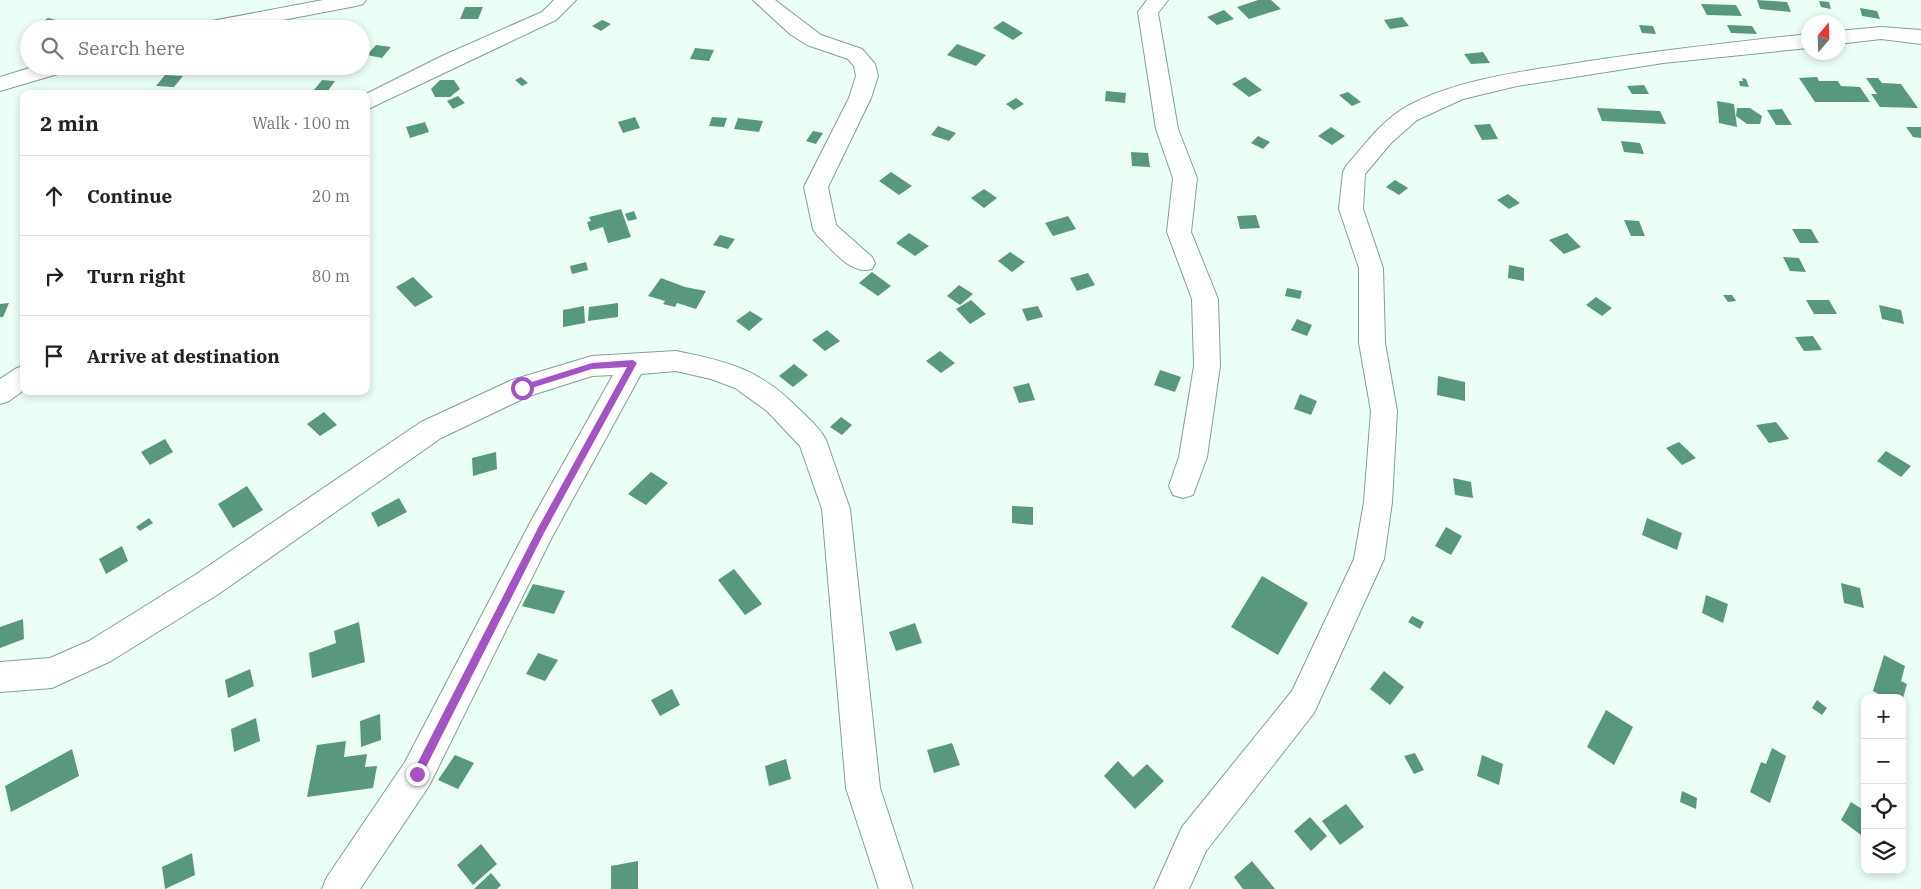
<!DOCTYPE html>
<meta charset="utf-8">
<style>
body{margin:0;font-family:"IBM Plex Serif",serif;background:#f2f2f2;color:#222}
.controls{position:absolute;right:15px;bottom:15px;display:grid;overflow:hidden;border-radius:10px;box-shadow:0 2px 8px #0003}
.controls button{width:45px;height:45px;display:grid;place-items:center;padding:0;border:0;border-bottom:1px solid #e0e0e0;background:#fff;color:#222;font:25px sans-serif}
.compass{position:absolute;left:1801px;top:15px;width:45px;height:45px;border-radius:50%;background:#fff;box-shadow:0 2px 8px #0003;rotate:19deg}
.stop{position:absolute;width:15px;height:15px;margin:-11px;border:4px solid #a353c4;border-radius:50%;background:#fff}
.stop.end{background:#a353c4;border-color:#fff;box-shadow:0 1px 5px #0008}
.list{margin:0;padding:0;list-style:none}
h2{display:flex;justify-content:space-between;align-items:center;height:65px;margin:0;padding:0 20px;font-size:21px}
h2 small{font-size:16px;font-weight:400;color:#767676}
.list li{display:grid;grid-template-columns:32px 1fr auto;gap:15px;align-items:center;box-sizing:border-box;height:80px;padding:0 20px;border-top:1px solid #e0e0e0}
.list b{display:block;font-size:19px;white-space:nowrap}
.list em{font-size:16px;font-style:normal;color:#767676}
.icon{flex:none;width:28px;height:28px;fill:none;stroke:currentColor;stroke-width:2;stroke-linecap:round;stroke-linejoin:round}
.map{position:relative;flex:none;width:1921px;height:889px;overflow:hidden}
.search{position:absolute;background:#fff;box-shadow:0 2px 8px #0003;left:20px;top:20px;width:350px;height:55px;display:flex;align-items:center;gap:12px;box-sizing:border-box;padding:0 18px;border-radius:28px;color:#767676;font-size:19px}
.panel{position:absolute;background:#fff;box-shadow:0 2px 8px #0003;left:20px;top:90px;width:350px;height:305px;border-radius:10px}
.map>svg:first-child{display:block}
.building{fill:#58997d}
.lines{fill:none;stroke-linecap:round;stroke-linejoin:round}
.minor-casing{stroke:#83a093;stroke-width:2}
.minor{fill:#fff;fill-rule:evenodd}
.route{fill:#a353c4}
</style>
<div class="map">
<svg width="1921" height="889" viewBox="0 0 1921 889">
<rect width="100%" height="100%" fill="#ecfff6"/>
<path class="building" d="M1258,0h13l10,9 -32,10 -12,-12z
M1757,0l30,2 4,10 -31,-3z
M1819,1l10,1 2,7 -10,-2z
M1701,4l35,1 6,11 -35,-1z
M465,7h18l-5,12h-18z
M1860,8l17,3 3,8 -18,-3z
M1224,10l10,9 -17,6 -10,-8z
M1402,17l7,9 -19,3 -6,-9z
M48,18l12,3 -10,7 -11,-4z
M602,20l9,4 -10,7 -9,-5z
M1003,21l20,12 -10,7 -20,-12z
M1639,25l14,1 3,8 -14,-1z
M1727,25l25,1 5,8 -26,-1z
M957,44l29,11 -10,11 -29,-11z
M376,45l15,2 -9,11 -15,-3z
M695,48l19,2 -5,11 -19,-2z
M1483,52l7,11 -19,1 -7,-10z
M165,75l18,1 -9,11 -18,-1z
M521,77l7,6 -6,3 -7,-6z
M1245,77l17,13 -13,7 -17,-13z
M1817,77l2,4h19l3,5 19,1 10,15h-55l-16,-24z
M1742,78l4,1 3,8 -9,-1 -1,-5h4z
M1866,78h12l4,5 19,1 17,24 -38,-1 -9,-13h6z
M322,80l13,1 -8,11 -13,-2z
M440,80h14l6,9 -10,8h-15l-4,-8z
M1644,85l5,9h-17l-5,-8z
M1106,91l20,2 -1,10 -20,-2z
M1348,92l13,10 -9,4 -13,-11z
M458,96l7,7 -12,6 -6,-8z
M1016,98l8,6 -10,6 -8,-6z
M1717,101l17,3 3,23 -18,-4z
M1597,108l63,3 6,13 -64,-3z
M1737,108h13l12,8 -2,8h-13l-11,-8z
M1782,109l10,16h-16l-9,-15z
M635,117l5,11 -17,5 -5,-11z
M712,117l15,1 -3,9 -15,-1z
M738,118l25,3 -4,11 -25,-3z
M425,122l4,10 -19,6 -4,-11z
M1490,124l8,15 -16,1 -8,-15z
M938,126l18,7 -7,8 -18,-6z
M1331,127l14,9 -13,9 -14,-9z
M1906,127h15v11l-8,-1z
M813,131l10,2 -7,11 -10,-3z
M1258,136l12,6 -7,7 -12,-6z
M1621,141l19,2 4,11 -20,-2z
M1131,152l17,1 2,14 -18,-1z
M891,172l21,14 -13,9 -20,-14z
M1395,180l13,8 -9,7 -13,-8z
M984,189l13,9 -13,10 -13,-10z
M1508,194l12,9 -11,6 -12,-9z
M621,209l10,28 -23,6 -5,-16 -13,4 -3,-9 4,-1 -2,-4z
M634,211l3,8 -9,2 -3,-7z
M1256,215l4,13 -20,1 -3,-13z
M1068,216l8,13 -23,7 -8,-13z
M1624,220l15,1 6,15h-14z
M1792,229h19l8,14h-19z
M909,233l20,13 -14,10 -19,-13z
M1567,233l14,14 -17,7 -15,-14z
M720,235l15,4 -7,10 -15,-4z
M1010,252l15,10 -13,10 -14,-11z
M1783,257l16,1 7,14 -16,-1z
M586,262l2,8 -16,4 -2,-8z
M1509,265l15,3v13l-16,-3z
M872,272l19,14 -13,10 -19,-13z
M1088,273l7,12 -18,6 -7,-13z
M413,277l20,20 -18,10 -19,-20z
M661,278l24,9 21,4 -10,18 -19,-6 -2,4 -12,-3 2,-3 -17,-5z
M959,285l14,9 -13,11 -13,-9z
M1287,288l15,3 -2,8 -15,-3z
M1723,295h9l4,6 -8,1z
M1596,297l16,11 -10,8 -16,-11z
M971,300l15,14 -16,10 -14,-15z
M1806,300h23l8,14h-23z
M9,303l-6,14h-3v-13z
M618,303v14l-30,4 1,-14z
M1879,305l22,5 3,14 -22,-5z
M584,306l1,17 -22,4v-17z
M1038,306l5,11 -16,4 -5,-12z
M750,311l13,8 -14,12 -13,-10z
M1297,319l15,6 -5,11 -16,-6z
M827,330l13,11 -15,10 -13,-11z
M1813,336l9,14 -18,1 -9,-14z
M940,351l15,12 -14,10 -15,-12z
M794,364l14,11 -15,12 -14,-11z
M1160,370l21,7 -6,15 -21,-7z
M1438,376l27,6v19l-28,-6z
M1029,383l6,17 -16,3 -6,-16z
M1300,394l17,7 -6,14 -17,-6z
M324,412l13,13 -17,11 -13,-12z
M841,417l11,8 -10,10 -12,-8z
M1776,422l13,17 -20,4 -13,-18z
M165,439l8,13 -23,13 -9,-13z
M1679,442l17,16 -14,7 -16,-17z
M1886,451l25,15 -10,11 -24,-16z
M496,452l1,17 -24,7 -1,-18z
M651,472l17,11 -22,22 -18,-11z
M1453,478l18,4 2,16 -18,-3z
M247,486l16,24 -30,18 -15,-24z
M399,498l8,14 -29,15 -7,-14z
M1012,506l21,1v18l-21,-2z
M149,518l4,5 -13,8 -4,-4z
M1647,518l35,15 -5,17 -35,-15z
M1446,527l16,9 -11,19 -16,-9z
M122,546l6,15 -22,13 -7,-15z
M734,569l28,35 -17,11 -27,-35z
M1262,576l46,27 -30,52 -47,-28z
M1841,583l19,5 4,20 -20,-5z
M533,584l32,7 -11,23 -32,-8z
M1706,595l22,9 -5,19 -21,-10z
M1412,616l12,6 -4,7 -12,-7z
M23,619l1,20 -24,9v-21z
M359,622l6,40 -53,16 -3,-25 27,-10 -2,-12z
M915,623l7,20 -26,8 -7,-19z
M538,653l20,7 -13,21 -19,-7z
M1884,655l21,11 -4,15 6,3 -4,14h-17l-13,-7z
M250,669l4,17 -26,12 -3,-18z
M1384,671l20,16 -14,18 -20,-16z
M672,689l8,16 -20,11 -9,-16z
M1817,700l10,8 -5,7 -10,-7z
M1606,710l27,17 -19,38 -27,-18z
M380,714l1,26 -20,7 -1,-26z
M256,718l4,23 -26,11 -3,-23z
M346,741l-2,16 23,-3 -2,13 12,-1 -4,22 -66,9 10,-52z
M952,743l8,22 -26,8 -7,-23z
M1772,748l14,8 -16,47 -20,-11 11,-30 5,2z
M72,749l7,27 -68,36 -6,-26z
M1415,753l9,17 -10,4 -10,-18z
M455,755l19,8 -16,26 -20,-9z
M1482,755l21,9 -4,21 -22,-9z
M786,759l5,20 -22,7 -4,-20z
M1118,761l15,16 14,-13 17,17 -29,28 -31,-33z
M1682,791l15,7 -1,11 -16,-7z
M1851,802l14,9v18l-4,6 -20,-15z
M1346,804l18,23 -24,18 -18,-24z
M1310,817l17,19 -16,15 -17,-20z
M481,844l16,20 -24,21 -16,-20z
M192,853l3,22 -30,14 -3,-22z
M638,861v28h-27v-23z
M1252,861l23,28h-32l-9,-12z
M491,873l10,12 -4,4h-23z"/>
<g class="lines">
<defs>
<path id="minor" d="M323,0h43l-3,4 -7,2 -120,23h-45l3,-5 7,-1z
M554,0h22l-20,20 -190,90v-16l76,-38 100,-44z
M753,0h22l46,35 41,14 13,15 3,12 -7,22 -43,89 8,38 36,32 3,6 -3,6c-21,7 -41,-21 -55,-34l-4,-6 -9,-42 45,-89 7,-22 -2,-10 -6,-7 -41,-14 -17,-11z
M1147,0h21l-10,13 20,116 19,49 -6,54 27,67 2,67 -13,91 -14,38 -10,3 -10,-3 -4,-9 10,-29 15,-91 -2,-67 -25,-67 6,-54 -17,-49 -18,-117z
M1881,27l40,3v14l-40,-5 -43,5v-13z
M1808,34v14l-145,15 -146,23 -54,13 -46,21 -26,23 -26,31 -2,35 20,59 2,75 12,68 -5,91 -8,57 -70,154 -108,138 -17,38h-35l28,-62 110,-136 62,-132 10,-57 7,-91 -12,-68v-75l-20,-59 4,-37 3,-6c17,-19 33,-42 55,-56 43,-27 114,-38 163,-45 81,-13 162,-22 244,-31z
M36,66h35l-3,5 -68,20v-14z
M676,351c55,11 85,19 125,60 9,9 19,17 25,29l24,69 30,279 33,101h-34l-33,-101 -24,-279 -22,-63 -33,-35 -32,-23 -24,-9 -35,-8 -35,3 -90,165 -122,247 -69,103h-38l5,-12 78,-115 126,-241 82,-146 -21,1 -63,20 -88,42 -224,157 -106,66 -59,27 -52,4v-30l50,-4 39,-17 106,-66 226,-153 91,-42 80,-24z
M24,365v25l-15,11 -9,3v-25l15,-10z"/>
</defs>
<use href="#minor" class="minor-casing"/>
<use href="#minor" class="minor"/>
</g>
<path class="route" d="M633,360l4,3 -93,170 -123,244h-7v-7l124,-242 89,-161 -35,2 -70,22 -4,-3 1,-2 73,-23z"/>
</svg>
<div class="controls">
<button>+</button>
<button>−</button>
<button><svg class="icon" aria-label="locate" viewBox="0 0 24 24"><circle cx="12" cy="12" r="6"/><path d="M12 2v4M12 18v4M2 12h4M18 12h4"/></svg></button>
<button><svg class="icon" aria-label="layers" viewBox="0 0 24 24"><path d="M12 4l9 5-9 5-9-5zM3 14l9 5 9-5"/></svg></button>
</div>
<svg class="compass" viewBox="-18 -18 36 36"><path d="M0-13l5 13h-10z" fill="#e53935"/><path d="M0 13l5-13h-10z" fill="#767676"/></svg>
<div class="stop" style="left:522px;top:388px"></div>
<div class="stop end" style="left:417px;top:774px"></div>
<div class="search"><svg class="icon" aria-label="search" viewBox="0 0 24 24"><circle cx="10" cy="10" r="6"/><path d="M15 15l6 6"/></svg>Search here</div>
<section class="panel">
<h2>2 min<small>Walk · 100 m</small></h2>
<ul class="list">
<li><svg class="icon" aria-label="ahead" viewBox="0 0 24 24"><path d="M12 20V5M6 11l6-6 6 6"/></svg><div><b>Continue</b></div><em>20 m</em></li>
<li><svg class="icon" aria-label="right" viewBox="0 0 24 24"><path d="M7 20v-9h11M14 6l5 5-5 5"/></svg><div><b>Turn right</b></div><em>80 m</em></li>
<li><svg class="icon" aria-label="arrive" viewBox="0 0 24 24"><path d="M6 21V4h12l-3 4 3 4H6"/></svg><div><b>Arrive at destination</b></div></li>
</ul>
</section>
</div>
